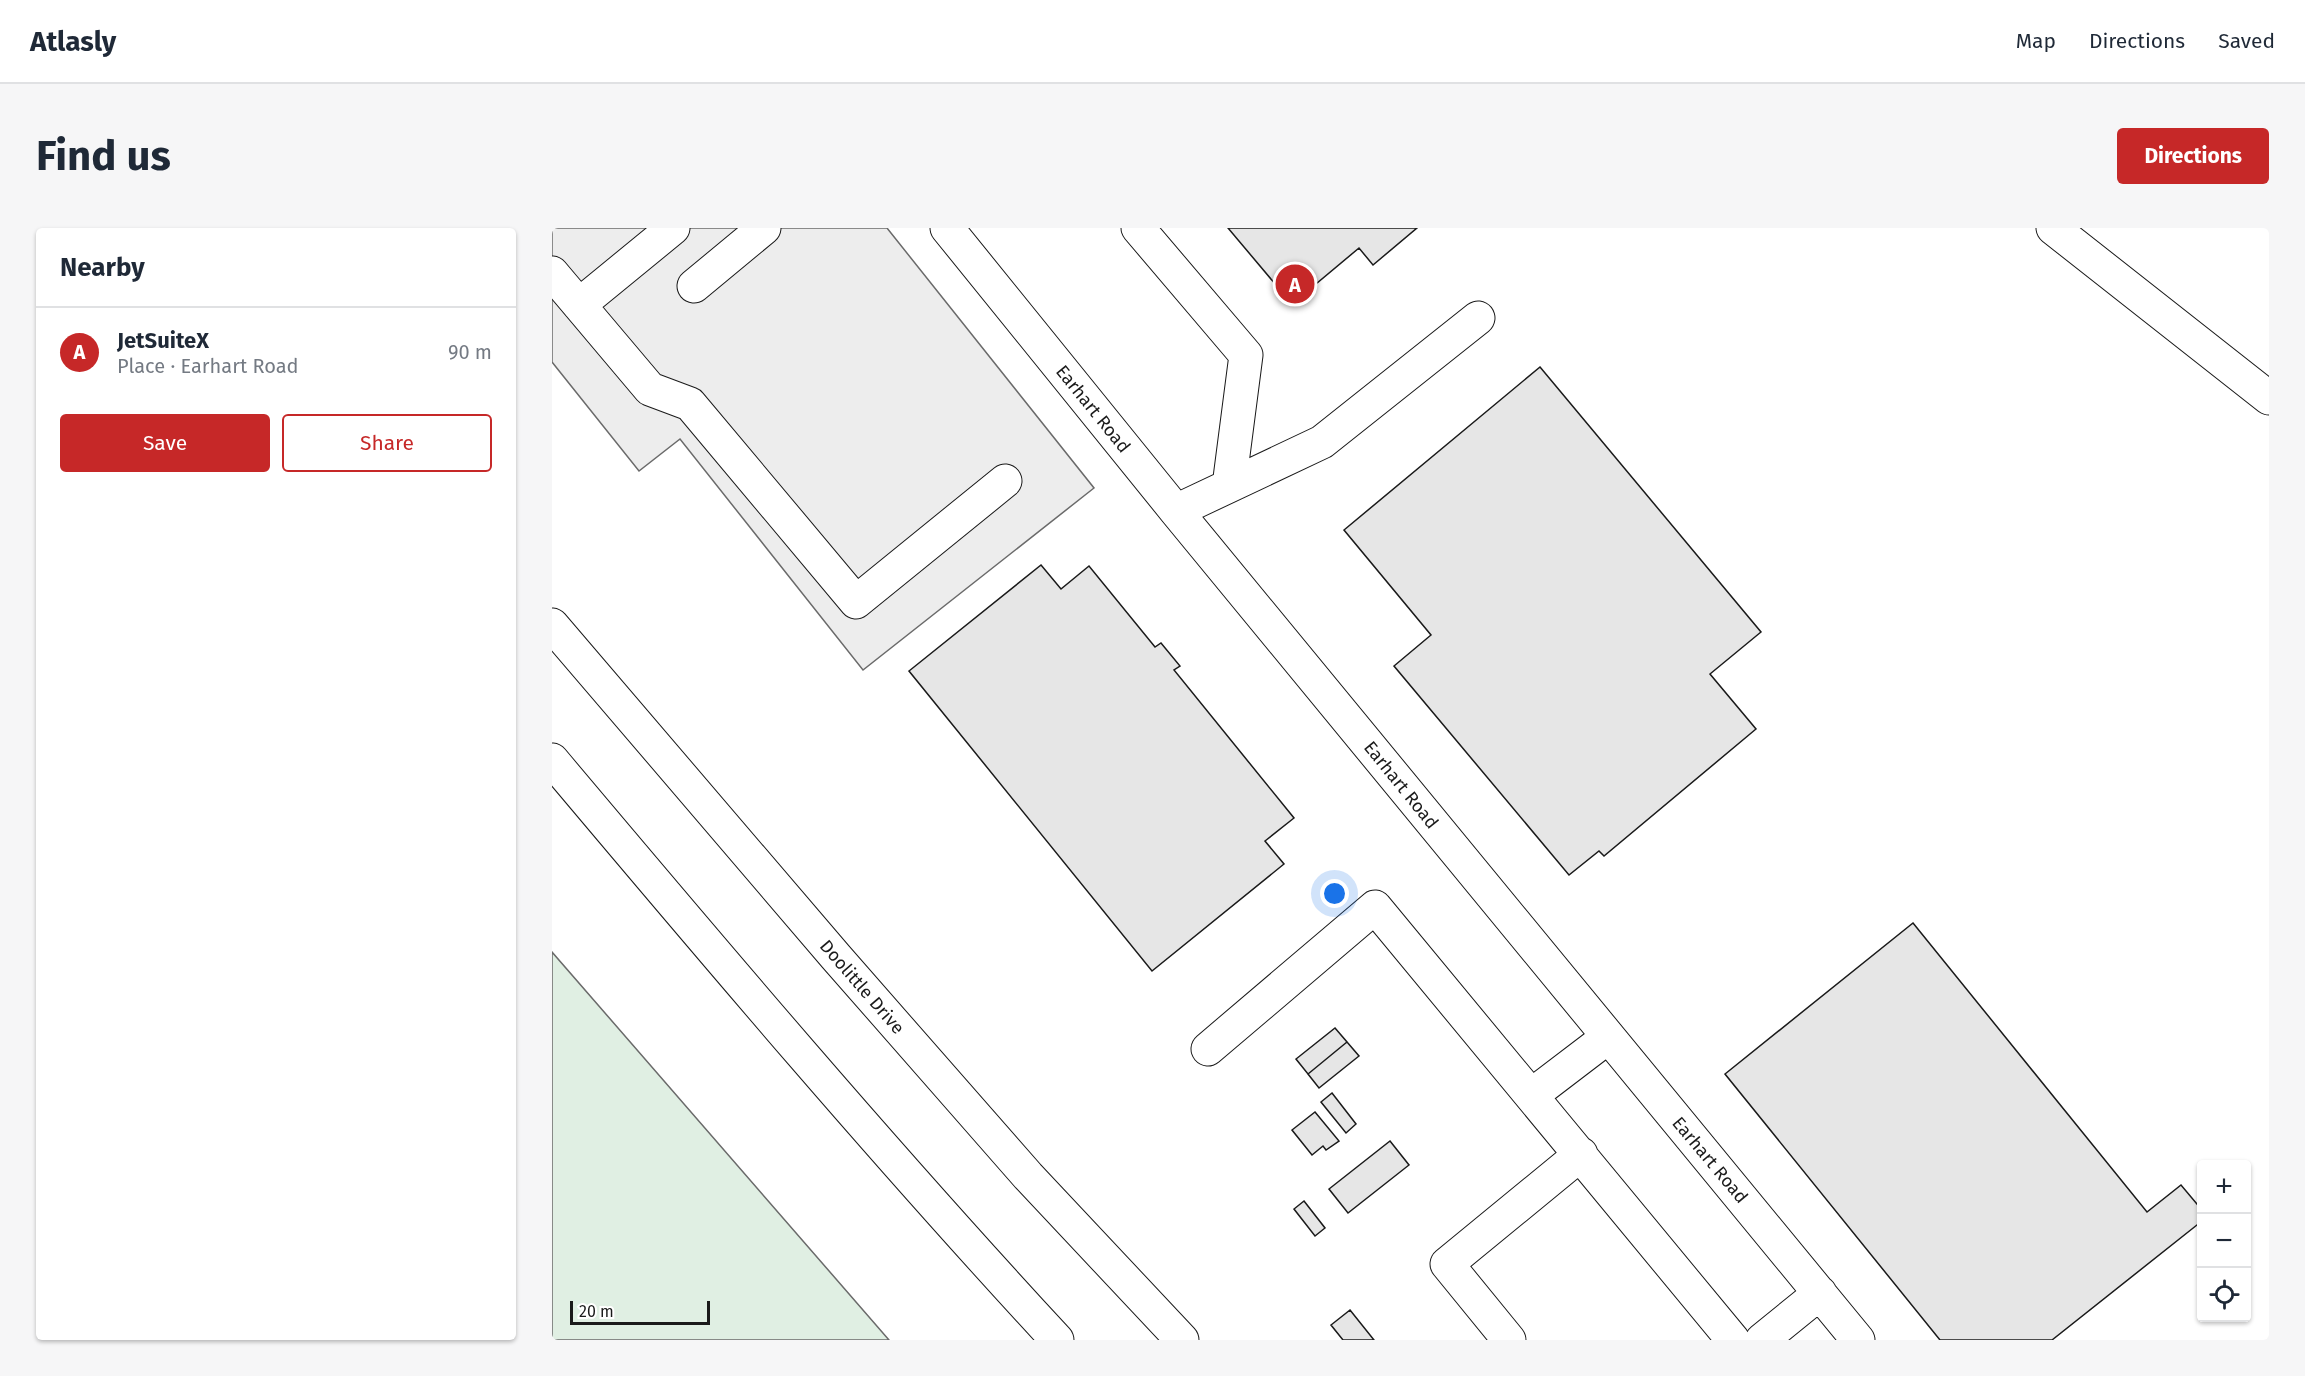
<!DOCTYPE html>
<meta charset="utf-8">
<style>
body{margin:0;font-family:"Fira Sans",sans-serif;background:#f6f6f7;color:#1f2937}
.controls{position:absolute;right:18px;bottom:18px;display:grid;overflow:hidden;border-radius:6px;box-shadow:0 2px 4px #0004}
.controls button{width:54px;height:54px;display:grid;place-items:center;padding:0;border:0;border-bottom:2px solid #e0e1e3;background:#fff;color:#1f2937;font:30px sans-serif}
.scale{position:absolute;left:18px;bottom:15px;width:140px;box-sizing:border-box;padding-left:6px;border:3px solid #1a1a1a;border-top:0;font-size:16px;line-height:21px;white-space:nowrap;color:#1a1a1a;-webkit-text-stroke:4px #fff;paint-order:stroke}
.you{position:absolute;left:783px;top:666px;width:21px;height:21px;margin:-15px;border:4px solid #fff;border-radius:50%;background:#1a73e8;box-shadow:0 0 0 9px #1a73e833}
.badge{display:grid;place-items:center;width:39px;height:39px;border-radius:50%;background:#c62828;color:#fff;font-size:20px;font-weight:700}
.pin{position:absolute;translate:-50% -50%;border:3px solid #fff;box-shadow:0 2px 6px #0006}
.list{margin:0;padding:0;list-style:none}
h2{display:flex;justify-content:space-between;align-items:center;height:78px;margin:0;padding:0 24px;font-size:26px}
h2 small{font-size:20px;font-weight:400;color:#747a83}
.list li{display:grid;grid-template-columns:39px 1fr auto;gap:18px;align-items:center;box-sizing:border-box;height:90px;padding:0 24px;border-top:2px solid #e0e1e3}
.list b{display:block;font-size:22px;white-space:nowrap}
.list p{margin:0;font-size:20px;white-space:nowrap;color:#747a83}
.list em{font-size:20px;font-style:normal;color:#747a83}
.actions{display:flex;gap:12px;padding:18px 24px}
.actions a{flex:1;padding:14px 0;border:2px solid #c62828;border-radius:6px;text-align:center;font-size:21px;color:#c62828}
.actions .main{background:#c62828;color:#fff}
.icon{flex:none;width:33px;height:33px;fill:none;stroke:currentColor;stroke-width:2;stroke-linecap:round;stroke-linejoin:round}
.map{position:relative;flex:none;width:1717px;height:1112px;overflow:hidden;border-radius:6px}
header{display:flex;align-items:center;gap:36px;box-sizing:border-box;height:84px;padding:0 30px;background:#fff;border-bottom:2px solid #e0e1e3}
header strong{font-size:28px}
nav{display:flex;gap:33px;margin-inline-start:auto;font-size:21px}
.intro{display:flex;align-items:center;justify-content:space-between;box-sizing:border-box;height:144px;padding:0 36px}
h1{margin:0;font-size:42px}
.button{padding:15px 27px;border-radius:6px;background:#c62828;color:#fff;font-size:21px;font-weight:700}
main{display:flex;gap:36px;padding:0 36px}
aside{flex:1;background:#fff;border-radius:6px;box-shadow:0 2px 4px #0004}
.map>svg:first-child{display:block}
.green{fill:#e0efe3;stroke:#6a6a6a;stroke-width:1.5}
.parking{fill:#ededed;stroke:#6a6a6a;stroke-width:1.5}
.building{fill:#e6e6e6;stroke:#1a1a1a;stroke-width:1.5}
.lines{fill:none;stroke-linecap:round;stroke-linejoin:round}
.minor-casing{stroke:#1a1a1a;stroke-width:35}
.major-casing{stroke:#1a1a1a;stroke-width:35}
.minor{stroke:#fff;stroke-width:33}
.major{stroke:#fff;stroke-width:33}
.labels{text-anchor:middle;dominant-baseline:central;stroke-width:4.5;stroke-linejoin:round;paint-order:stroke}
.street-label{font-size:18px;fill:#1a1a1a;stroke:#fff}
</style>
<header>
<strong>Atlasly</strong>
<nav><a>Map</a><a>Directions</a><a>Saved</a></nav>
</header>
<div class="intro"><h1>Find us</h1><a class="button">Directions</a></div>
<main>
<aside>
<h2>Nearby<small></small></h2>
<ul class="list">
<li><span class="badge">A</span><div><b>JetSuiteX</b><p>Place · Earhart Road</p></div><em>90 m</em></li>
</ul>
<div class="actions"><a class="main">Save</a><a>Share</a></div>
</aside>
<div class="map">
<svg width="1717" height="1112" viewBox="0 0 1717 1112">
<rect width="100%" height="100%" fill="#fff"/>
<path class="green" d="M0,724l337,388h-337z"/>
<path class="parking" d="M0,0h335l207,260 -231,182 -183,-231 -41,32 -87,-109z"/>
<path class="building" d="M676,0h189l-44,37 -14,-17 -67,56z
M988,139l221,265 -51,42 46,55 -152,127 -5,-5 -30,24 -175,-209 37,-31 -87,-105z
M489,337l20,24 28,-23 66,81 6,-4 19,23 -6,4 120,148 -29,23 19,23 -132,107 -243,-300z
M1361,695l234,289 34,-27 21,25v11l-150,119h-112l-215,-266z
M783,800l12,14 -39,32 -12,-15z
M795,814l12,14 -40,32 -11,-14z
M780,865l24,31 -10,9 -25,-31z
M763,884l24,29 -13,9 -3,-4 -11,9 -20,-25z
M838,913l19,24 -61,48 -19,-24z
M752,973l21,27 -10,8 -21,-27z
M798,1082l24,30h-31l-12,-15z"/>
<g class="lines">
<defs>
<path id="minor" d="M395,0l229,283 682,829
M586,0l108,127 -17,131
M1501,0l216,170
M0,45l98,116 40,15 166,198 149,-121
M142,58l70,-58
M27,77l94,-77
M624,283l146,-69 156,-124
M656,821l167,-142 358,433
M980,867l76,-58
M957,1112l-62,-76 134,-110
M1210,1112l58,-47"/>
<path id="major" d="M0,397l284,332 192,219 154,164
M0,532c165,196 331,392 505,580"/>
</defs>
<use href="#minor" class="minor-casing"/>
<use href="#major" class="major-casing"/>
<use href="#minor" class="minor"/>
<use href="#major" class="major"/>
</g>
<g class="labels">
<g class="street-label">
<text transform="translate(541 181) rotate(51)">Earhart Road</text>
<text transform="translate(849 557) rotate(51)">Earhart Road</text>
<text transform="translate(310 759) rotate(49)">Doolittle Drive</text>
<text transform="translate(1158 932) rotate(50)">Earhart Road</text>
</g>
</g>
</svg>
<div class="controls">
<button>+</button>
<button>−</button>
<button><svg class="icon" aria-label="locate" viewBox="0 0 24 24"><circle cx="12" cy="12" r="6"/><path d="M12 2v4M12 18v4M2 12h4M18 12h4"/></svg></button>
</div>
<div class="scale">20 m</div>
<div class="you"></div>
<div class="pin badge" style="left:743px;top:56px">A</div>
</div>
</main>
